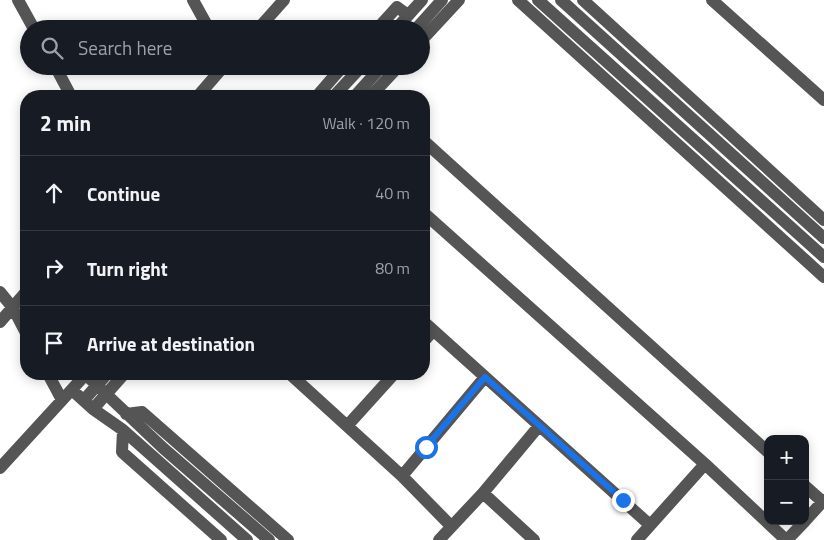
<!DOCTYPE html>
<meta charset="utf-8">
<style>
body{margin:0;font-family:"Titillium Web",sans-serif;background:#242831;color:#f1f3f6}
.controls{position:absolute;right:15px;bottom:15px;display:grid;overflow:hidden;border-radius:10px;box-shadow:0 2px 12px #0003}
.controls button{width:45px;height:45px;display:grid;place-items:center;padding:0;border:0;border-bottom:1px solid #363941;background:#171b24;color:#f1f3f6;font:25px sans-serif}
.stop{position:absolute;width:15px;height:15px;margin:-11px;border:4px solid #1a73e8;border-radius:50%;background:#fff}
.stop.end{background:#1a73e8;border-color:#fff;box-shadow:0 1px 5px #0008}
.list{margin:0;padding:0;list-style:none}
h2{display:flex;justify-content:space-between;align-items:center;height:65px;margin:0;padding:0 20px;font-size:21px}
h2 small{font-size:16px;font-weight:400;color:#9ea1a6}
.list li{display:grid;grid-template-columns:32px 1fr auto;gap:15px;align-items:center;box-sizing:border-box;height:75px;padding:0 20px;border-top:1px solid #363941}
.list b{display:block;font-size:19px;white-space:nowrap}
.list em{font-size:16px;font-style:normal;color:#9ea1a6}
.icon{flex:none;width:28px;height:28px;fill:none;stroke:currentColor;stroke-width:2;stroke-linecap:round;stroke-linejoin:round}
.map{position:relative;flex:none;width:824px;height:540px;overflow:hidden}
.search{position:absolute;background:#171b24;box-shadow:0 2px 12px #0003;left:20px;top:20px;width:410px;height:55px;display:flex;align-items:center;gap:12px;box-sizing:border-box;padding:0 18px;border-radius:28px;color:#9ea1a6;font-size:19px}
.panel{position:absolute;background:#171b24;box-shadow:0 2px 12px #0003;left:20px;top:90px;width:410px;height:290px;border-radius:20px}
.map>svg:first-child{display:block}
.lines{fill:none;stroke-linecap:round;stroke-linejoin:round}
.minor{stroke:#555;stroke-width:12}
.route{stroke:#1a73e8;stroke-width:6}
</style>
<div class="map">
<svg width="824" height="540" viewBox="0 0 824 540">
<rect width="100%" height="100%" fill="#fff"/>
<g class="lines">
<path class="minor" d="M18,0l16,29
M193,0l16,29
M518,0l306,277
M538,0l286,257
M561,0l263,238
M583,0l241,220
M712,0l112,100
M258,29l26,-29
M377,29l20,-22 11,8
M396,29l26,-29
M416,29l26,-29
M421,41l38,-41
M55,66l16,30
M198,96l26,-30
M317,96l26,-30
M334,96l28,-30
M355,96l27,-30
M371,96l28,-30
M424,141l344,311
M424,213l281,251 -68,76
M0,292l13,16 13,25
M0,322l26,-30
M424,322l226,203
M424,341l9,-10
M48,374l14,26
M85,374l78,74 106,92
M290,374l112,102 49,50
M72,390l21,19 30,21 124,110
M84,400l23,-26
M93,409l31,-35
M126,414l16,-2 146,128
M347,426l47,-52
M123,430l-1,22 99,88
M705,464l81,76
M0,468l86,-94
M402,476l83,-99
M805,486l18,16
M483,493l56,-67
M805,521l19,-21
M439,540l44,-47 51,47
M787,540l18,-19"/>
</g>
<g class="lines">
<path class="route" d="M426,447l59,-70 138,123"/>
</g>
</svg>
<div class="controls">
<button>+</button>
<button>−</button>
</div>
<div class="stop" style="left:426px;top:447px"></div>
<div class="stop end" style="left:623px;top:500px"></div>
<div class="search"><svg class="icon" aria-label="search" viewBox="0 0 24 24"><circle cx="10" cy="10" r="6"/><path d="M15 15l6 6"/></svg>Search here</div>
<section class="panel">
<h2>2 min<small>Walk · 120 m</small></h2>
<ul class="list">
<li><svg class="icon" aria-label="ahead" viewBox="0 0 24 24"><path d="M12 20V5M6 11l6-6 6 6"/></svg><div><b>Continue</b></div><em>40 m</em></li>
<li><svg class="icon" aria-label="right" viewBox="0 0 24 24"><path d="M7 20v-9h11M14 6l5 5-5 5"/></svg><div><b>Turn right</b></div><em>80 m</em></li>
<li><svg class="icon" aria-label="arrive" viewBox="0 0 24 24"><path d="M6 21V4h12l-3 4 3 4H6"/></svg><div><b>Arrive at destination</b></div></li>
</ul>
</section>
</div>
